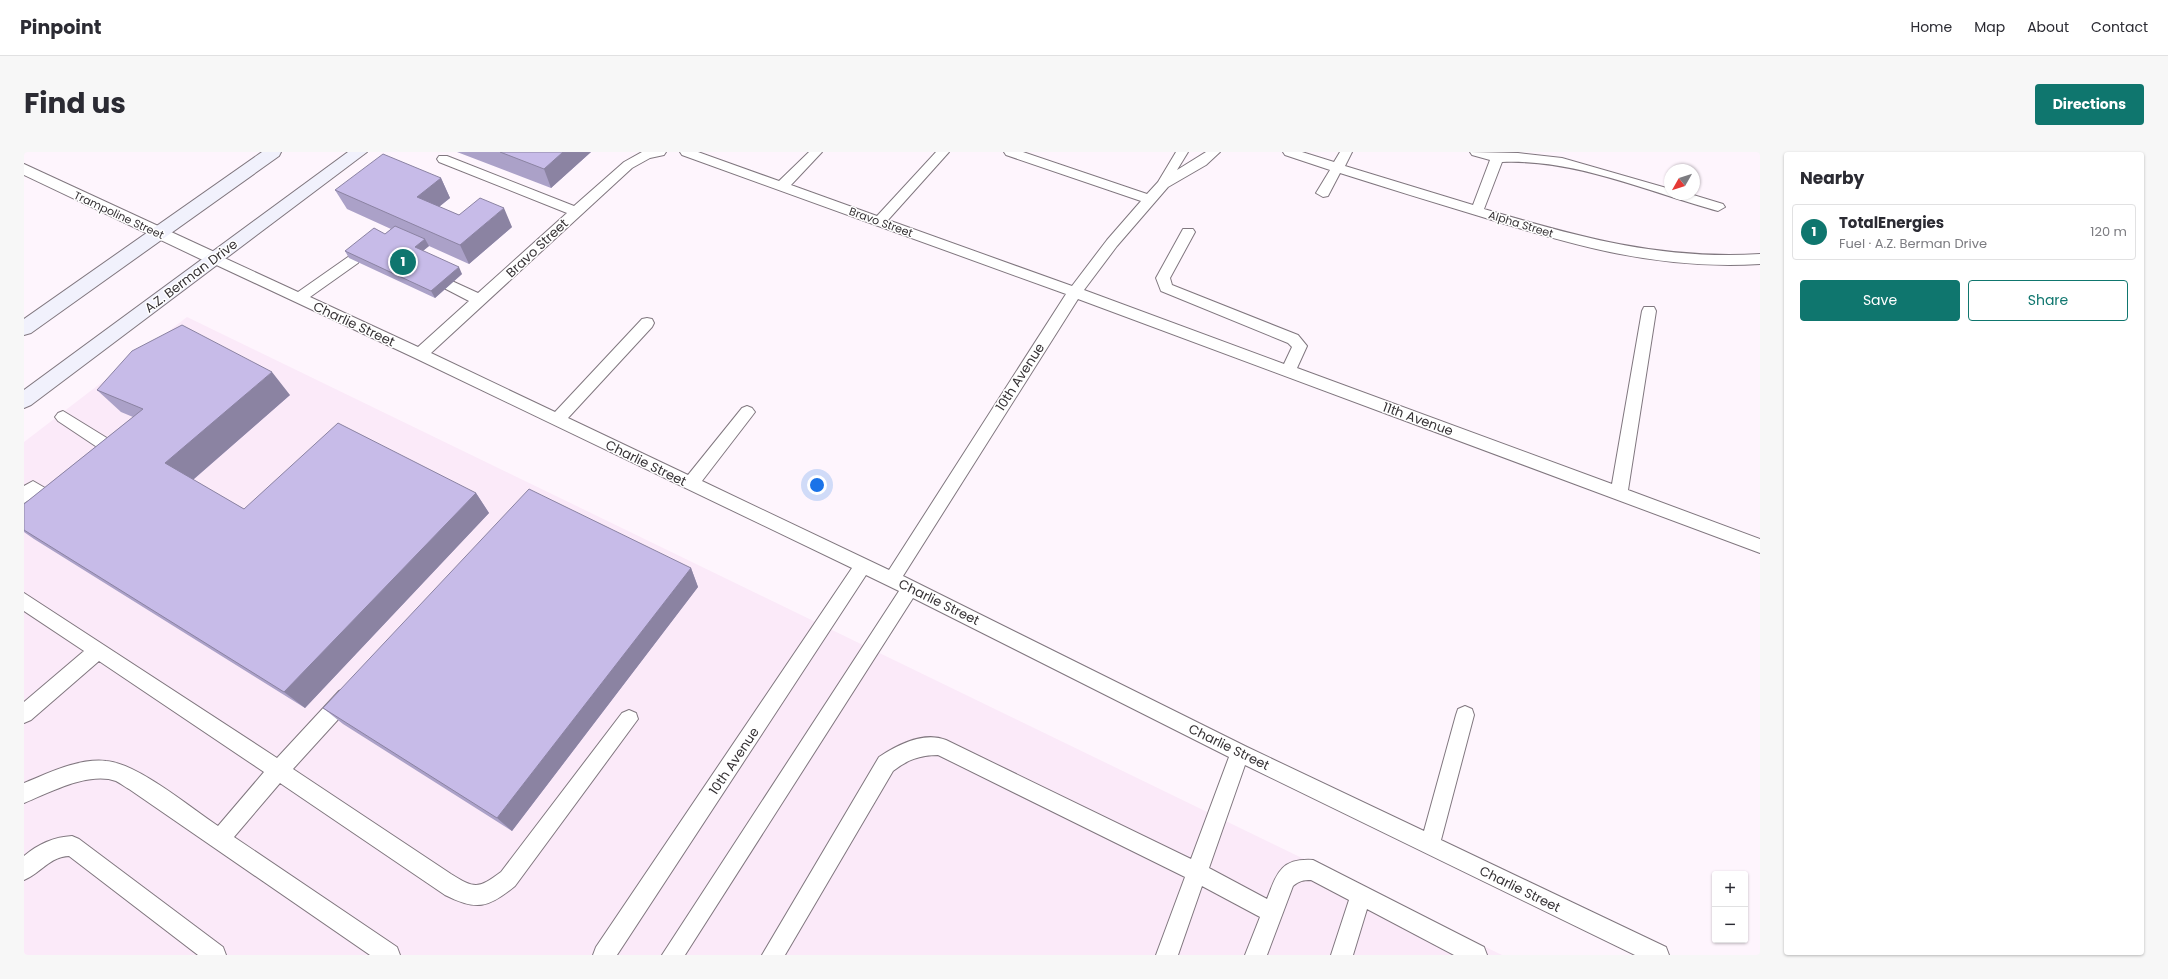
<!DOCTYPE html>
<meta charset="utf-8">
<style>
body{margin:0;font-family:Poppins,sans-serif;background:#f7f7f7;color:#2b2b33}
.controls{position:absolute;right:12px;bottom:12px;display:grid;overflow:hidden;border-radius:4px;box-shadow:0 1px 3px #0004}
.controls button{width:36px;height:36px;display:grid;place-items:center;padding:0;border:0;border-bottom:1px solid #e1e1e2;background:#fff;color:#2b2b33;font:20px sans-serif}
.compass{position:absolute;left:1640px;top:12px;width:36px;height:36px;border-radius:50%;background:#fff;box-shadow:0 1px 3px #0004;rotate:231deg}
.you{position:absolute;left:793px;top:333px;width:14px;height:14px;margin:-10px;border:3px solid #fff;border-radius:50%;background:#1a73e8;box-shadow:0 0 0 6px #1a73e833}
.badge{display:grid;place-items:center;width:26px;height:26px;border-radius:50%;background:#0f766e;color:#fff;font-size:13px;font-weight:700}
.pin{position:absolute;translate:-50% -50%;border:2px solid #fff;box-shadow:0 1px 4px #0006}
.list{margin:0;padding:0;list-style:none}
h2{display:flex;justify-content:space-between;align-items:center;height:52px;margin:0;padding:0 16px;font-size:17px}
h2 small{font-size:13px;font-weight:400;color:#7c7c81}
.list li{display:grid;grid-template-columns:26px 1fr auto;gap:12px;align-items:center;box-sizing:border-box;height:56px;margin:0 8px 8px;padding:0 8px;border:1px solid #e1e1e2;border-radius:4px}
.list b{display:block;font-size:15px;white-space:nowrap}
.list p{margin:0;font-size:13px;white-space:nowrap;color:#7c7c81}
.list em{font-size:13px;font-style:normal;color:#7c7c81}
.actions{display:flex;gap:8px;padding:12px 16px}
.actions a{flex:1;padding:9px 0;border:1px solid #0f766e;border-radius:4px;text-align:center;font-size:14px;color:#0f766e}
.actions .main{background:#0f766e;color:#fff}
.map{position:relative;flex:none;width:1736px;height:803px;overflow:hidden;border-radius:4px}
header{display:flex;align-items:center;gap:24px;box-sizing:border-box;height:56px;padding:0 20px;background:#fff;border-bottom:1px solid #e1e1e2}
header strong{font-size:19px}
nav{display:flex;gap:22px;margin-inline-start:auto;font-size:14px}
.intro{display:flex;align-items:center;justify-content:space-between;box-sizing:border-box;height:96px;padding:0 24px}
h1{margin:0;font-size:28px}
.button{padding:10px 18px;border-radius:4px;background:#0f766e;color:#fff;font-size:14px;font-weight:700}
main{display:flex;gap:24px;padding:0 24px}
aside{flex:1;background:#fff;border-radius:4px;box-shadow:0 1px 3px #0004}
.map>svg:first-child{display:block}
.built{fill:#fbeaf9}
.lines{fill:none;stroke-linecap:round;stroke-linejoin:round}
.service-casing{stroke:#80777f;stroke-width:2}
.minor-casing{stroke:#80777f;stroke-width:2}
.secondary-casing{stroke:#80777f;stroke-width:2}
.service{fill:#fff;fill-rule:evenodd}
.minor{fill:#fff;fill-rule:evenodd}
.secondary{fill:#f1f1fc;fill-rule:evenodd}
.wall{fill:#aba1c8}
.shaded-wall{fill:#8b83a2}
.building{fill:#c7bbe8;stroke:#8b83a2}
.labels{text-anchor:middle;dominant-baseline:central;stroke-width:3;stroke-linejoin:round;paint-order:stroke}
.far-street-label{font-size:11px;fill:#353134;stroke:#fff}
.street-label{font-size:13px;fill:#353134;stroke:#fff}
</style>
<header>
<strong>Pinpoint</strong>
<nav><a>Home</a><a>Map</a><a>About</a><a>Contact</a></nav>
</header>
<div class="intro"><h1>Find us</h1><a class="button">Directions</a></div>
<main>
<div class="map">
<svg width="1736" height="803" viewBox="0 0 1736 803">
<rect width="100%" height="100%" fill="#fef5fd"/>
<path class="built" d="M163,165l1315,638h-1478v-513z"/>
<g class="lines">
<defs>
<path id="service" d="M618,0h24l-2,3 -14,3 -18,10 -201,185 124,59 87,-93 5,-1 5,1 2,4 -2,4 -84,91 120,57 54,-67 5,-2 5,2 3,4 -3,4 -50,65 187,89 177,-276 -384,-139 -2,-3h18l81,29 30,-29h13l-31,33 86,31 59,-64h13l-61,68 184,66 35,-46 34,-39 -135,-46 -2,-3h19l124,42 11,-12 18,-30h12l-11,18 29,-18h14l-14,13 -38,22 -51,59 -33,44 200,74 8,-17 -4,-4 -127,-52 -5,-13 27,-49h10l2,3 -25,46 2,7 126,50 9,11 -10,22 315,116 30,-173 2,-4h10l2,4 -28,179 132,49v14l-682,-254 -175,277 344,171 177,84 32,-116 2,-6 7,-3 7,3 2,6 -33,125 225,107 3,8h-34l-390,-190 -36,103 58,31c10,-26 14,-41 46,-39l171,87 3,8h-33l-87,-46 -14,46h-22l18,-55 -38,-20c-8,0 -12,1 -18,6l-26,69h-22l15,-38 -58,-31 -24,69h-22l29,-78 -247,-122c-18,0 -31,5 -45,16l-108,184h-23l117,-198c18,-12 45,-26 67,-17l245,119 38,-102 -316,-159 -228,357h-23l237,-364 -33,-16 -249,380h-24l3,-8 256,-379 -437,-210 -205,-96 -2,-3 2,-3h10l78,36 50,-35h10l2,3 -2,3 -48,34 108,50 51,-46 -25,-13 -2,-3 2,-3h10l24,11 89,-80 -128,-51 -2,-3 2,-3h8l127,50 50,-44z
M1259,0h19l32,10 6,-10h12l-7,14 128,39 17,-45 -18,-5 -2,-3 48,1 44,5 108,31v5h20l33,10 2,3 -7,4c-70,-19 -142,-52 -216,-49l-18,47c95,28 176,51 276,45v10c-102,6 -185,-18 -281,-48 -46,-14 -92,-28 -139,-43l-12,23 -5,1 -7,-4 14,-23 -45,-15z
M39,259l52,32 6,8 -3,12 -6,2 -6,-2 -3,-12 -45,-30 -3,-4 3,-4z
M9,329l19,11 14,2 2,5 -2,5 -17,2 -15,-9 -10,6v-17z
M0,441l253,165 62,-67 7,-3 7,3 2,6 -2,6 -60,66 158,105c24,15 27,15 50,-2l121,-159 7,-3 7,3 2,6 -123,167c-27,22 -38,25 -70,9l-165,-112 -46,54 163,110 3,8h-30l-241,-166c-4,-2 -9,-6 -13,-8 -27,-10 -68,12 -92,22v-20c25,-10 54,-25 82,-22 31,2 85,47 112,65l46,-54 -165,-111 -68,59 -7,3v-21l60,-51 -60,-40z
M48,684l7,3 144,108 3,8h-28l-129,-99c-20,1 -28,17 -45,24v-24c14,-12 30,-19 48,-20z"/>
<path id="minor" d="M0,12l197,91 3,4 -3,4 -6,2 -6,-2 -185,-88z"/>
<path id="secondary" d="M238,0h19l-2,4 -248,177 -7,2v-16z
M324,0h19l-336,253 -7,3v-18z"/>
</defs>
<use href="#service" class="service-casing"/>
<use href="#minor" class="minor-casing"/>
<use href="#secondary" class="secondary-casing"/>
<use href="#service" class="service"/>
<use href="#minor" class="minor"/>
<use href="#secondary" class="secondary"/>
</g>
<path class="wall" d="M433,0h134l-40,36z
M417,26l9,20 -11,9 20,8 53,12 -43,37 -40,-18 -6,5 39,23 -27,24 -86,-40 -4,-7 40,-17 6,-5 -44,-20 -12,-19z
M73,238l193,5 -97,85 51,29 232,-16 13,20 -184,195 -271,-169 -10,-7v-28l109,-87 -12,-5z
M667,416l7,19 -186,244 -169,-107 -20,-16z"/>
<path class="shaded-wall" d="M539,0h28l-40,36 -7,-19z
M417,26l9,20 -24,19 -9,-20z
M480,56l8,19 -43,37 -9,-19z
M401,87l4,7 -10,8 -4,-7z
M435,115l3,7 -27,24 -4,-7z
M248,220l18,23 -102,89 -23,-21z
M452,341l13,20 -184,195 -21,-16z
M667,416l7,19 -186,244 -15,-13z"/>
<path class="building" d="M476,0h63l-19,17z
M359,2l58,24 -24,19 42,18 21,-17 24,10 -44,37 -125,-55z
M371,74l30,13 -10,8 44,20 -28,24 -86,-40 29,-23 11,6z
M158,173l90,47 -107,91 79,46 94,-86 138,70 -192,199 -260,-162v-26l119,-95 -46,-19 35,-39z
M505,337l162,79 -194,250 -174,-110z"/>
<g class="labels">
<g class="far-street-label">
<text transform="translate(95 63) rotate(25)">Trampoline Street</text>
<text transform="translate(857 70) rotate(20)">Bravo Street</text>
<text transform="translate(1497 72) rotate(17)">Alpha Street</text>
</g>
<g class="street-label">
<text transform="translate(513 96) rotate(-43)">Bravo Street</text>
<text transform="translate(167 124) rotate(-37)">A.Z. Berman Drive</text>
<text transform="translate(330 172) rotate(25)">Charlie Street</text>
<text transform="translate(996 225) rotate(-57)">10th Avenue</text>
<text transform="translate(1394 267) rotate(20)">11th Avenue</text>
<text transform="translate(622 311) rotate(26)">Charlie Street</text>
<text transform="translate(915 450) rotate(26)">Charlie Street</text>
<text transform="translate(1205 595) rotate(26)">Charlie Street</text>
<text transform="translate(710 609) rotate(-56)">10th Avenue</text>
<text transform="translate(1496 737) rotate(26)">Charlie Street</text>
</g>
</g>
</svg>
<div class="controls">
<button>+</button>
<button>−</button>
</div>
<svg class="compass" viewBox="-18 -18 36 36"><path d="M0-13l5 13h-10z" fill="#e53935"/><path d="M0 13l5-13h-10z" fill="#7c7c81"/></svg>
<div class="you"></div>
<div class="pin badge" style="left:379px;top:110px">1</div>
</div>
<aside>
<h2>Nearby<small></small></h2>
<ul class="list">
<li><span class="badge">1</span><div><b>TotalEnergies</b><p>Fuel · A.Z. Berman Drive</p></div><em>120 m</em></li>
</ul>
<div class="actions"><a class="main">Save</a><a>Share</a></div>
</aside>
</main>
